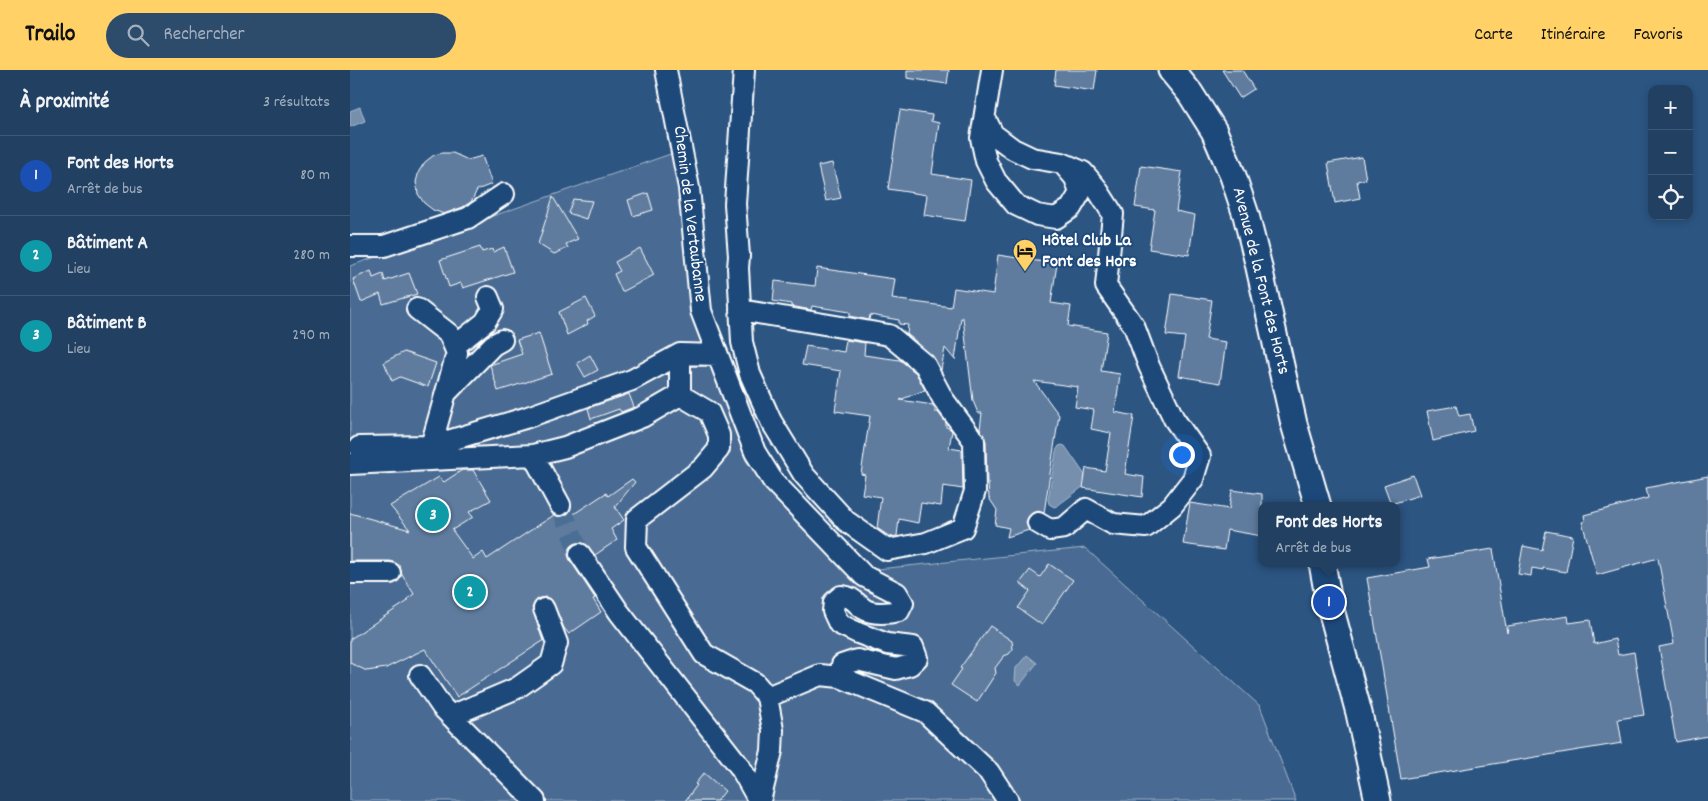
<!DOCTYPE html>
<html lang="fr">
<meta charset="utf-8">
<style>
body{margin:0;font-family:Dekko,sans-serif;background:#2d4b6b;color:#f1f3f6}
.controls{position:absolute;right:15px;top:15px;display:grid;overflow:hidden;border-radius:10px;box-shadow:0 2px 8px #0003}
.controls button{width:45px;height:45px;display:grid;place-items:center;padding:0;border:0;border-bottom:1px solid #3e5977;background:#214062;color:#f1f3f6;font:25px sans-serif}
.you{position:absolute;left:831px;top:384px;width:18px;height:18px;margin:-12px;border:4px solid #fff;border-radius:50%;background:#1a73e8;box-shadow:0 0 0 8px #1a73e833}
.badge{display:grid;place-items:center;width:32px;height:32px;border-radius:50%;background:#ffd166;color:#fff;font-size:16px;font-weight:700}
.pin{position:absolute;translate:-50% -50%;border:2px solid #fff;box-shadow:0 1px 5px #0006}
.popup{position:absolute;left:908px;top:432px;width:142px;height:65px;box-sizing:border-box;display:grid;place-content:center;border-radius:10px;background:#214062;filter:drop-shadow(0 1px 4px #0005);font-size:16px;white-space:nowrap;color:#a2afbe}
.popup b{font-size:19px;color:#f1f3f6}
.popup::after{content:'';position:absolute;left:50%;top:100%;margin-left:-10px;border:10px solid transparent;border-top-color:#214062}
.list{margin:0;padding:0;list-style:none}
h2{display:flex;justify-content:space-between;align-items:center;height:65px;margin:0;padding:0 20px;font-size:21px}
h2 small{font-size:16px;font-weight:400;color:#a2afbe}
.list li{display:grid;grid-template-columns:32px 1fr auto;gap:15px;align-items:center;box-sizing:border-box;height:80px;padding:0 20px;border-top:1px solid #3e5977}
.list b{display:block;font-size:19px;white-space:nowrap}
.list p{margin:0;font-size:16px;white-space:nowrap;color:#a2afbe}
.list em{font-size:16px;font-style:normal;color:#a2afbe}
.icon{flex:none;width:28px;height:28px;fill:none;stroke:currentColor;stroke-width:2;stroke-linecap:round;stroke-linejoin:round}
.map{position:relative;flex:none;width:1358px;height:731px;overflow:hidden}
header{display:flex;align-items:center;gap:30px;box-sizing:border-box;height:70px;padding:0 25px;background:#ffd166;color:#111}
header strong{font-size:24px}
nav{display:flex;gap:28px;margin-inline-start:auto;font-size:18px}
.search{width:350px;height:45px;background:#2d4b6b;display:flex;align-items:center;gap:12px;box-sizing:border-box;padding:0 18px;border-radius:28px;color:#a2afbe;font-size:19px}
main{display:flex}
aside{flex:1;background:#214062}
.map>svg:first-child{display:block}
.green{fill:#486b92;stroke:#a4b5c8}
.water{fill:#748fad;stroke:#acbcce}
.building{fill:#5e7c9f;stroke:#fff}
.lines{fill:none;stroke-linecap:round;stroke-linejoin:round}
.minor-tunnel{stroke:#4c6e95;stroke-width:20;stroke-dasharray:20 10;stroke-linecap:butt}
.minor-casing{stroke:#fff;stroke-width:24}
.major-casing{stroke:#fff;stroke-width:29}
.minor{stroke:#1f4a7a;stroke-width:20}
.major{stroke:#1f4a7a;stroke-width:25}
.labels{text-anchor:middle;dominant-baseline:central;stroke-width:4;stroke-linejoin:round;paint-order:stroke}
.street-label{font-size:18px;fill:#fff;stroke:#1f4a7a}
.poi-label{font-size:18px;font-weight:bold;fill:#fff;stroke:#1f4a7a;text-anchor:start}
</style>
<header>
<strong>Trailo</strong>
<div class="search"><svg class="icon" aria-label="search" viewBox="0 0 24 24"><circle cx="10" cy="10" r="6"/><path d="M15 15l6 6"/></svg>Rechercher</div>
<nav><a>Carte</a><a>Itinéraire</a><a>Favoris</a></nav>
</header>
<main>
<aside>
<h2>À proximité<small>3 résultats</small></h2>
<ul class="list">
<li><span class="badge" style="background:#1a4fb4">1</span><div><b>Font des Horts</b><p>Arrêt de bus</p></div><em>80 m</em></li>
<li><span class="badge" style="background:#0f9aa8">2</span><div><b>Bâtiment A</b><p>Lieu</p></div><em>280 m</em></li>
<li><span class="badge" style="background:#0f9aa8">3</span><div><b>Bâtiment B</b><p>Lieu</p></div><em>290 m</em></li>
</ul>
</aside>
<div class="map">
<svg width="1358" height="731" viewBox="0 0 1358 731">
<rect width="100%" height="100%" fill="#2c5582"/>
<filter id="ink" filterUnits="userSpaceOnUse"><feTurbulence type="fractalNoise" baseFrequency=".02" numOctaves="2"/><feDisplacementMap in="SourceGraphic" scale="10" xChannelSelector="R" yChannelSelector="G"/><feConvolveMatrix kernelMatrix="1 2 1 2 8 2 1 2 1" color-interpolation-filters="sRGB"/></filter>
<g filter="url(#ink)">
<path class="green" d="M329,81l16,161 51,149 102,111 237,-24 175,158 36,95h-946v-535z"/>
<path class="water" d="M10,37l5,14 -15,6v-16z
M712,375l3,1 20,29 -1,11 -27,20 -3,1 -5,-3 -1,-4 8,-49 3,-5z
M677,585l10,8 -17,22 -5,-4 1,-13z"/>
<path class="building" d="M557,0h42l-2,14 -40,-6z
M706,0h41l-3,21 -40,-6z
M872,0h20l12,19 -14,9z
M550,40l32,5 -1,6 8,2 -7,51 39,6 -6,41 -41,-6 3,-20 -39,-6z
M92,83h11l15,7 14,-4 10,28 -15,6 -6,12 -8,5 -19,7 -11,-4 -9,-7 -6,-9 -2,-12 3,-11 6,-9 9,-7z
M1012,87l4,22 -9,2 3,17 -25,5 -7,-40z
M482,93l9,35 -15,3 -8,-35z
M791,96l41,6 -6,39 19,4 -6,40 -40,-6 6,-39 -20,-3z
M298,123l5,17 -20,6 -5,-16z
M203,127l25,42 -12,5 2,4 -14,6 -16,-10z
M223,129l19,2 -6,18 -18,-6z
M130,177l2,5 10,-3 1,3 11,-5 9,25 -50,16 -2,-5 -12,4 -9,-27z
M290,178l14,27 -32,17 -8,-18 6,-3 -5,-9z
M648,185l59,9 -6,39 20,3 -3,20 39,6 -6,39 19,3 -5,38 19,4 -9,58 19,3 -2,20 -59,-9 3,-20 19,3 6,-38 -20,-4 3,-19 -19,-3 3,-20 -44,-6 25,34 -15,98 -6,-2 -6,2 -4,4 -2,5 3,8 -22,7 2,-9 -14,-3 2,-15 -8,-12 -1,-15h-1l-1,-42 -6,-12 2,-16h-4l-5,-12 -10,-83h-2l-6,42 -10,-12 -4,22 -8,-14 -26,-22 1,-9 -9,-1v-4l-29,-5 -1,5 -19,-4v-4l-38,-6 -1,4 -20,-4v-2l-18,-3 2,-20 40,5 2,-18 78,11 -3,20 59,8 3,-19 39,6z
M21,201l2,7 10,-4 2,7 24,-8 8,21 -34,10 -3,-10 -19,8 -8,-23z
M822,224l40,6 -6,39 20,3 -6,41 -41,-7 6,-39 -19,-2z
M236,228l9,18 -8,5 1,3 -21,11 -8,-23z
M189,263l13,41 -54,17 -8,-26 32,-11 -5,-14z
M496,270l19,3 -1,12 36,5 16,13 9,17 -25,10 33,5 2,3v4h3l8,11v4l3,1 3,3 -3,17 13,2 1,39 -20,-3 -2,20 -20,-3 -3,20 -19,-4 -2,17 -7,1 -13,-9 4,-31 -19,-3 3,-19 -4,-1 9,-58 -35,-5 6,-40 -39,-6 4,-19 38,6z
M54,282l32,11 -8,24 -28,-10 -8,4 -8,-19z
M240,285l8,15 -13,7 -8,-14z
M279,324l5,13 -13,5 -2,-3 -28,10 -3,-11z
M1106,336l3,10 11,-2 4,17 -41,10 -6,-30z
M112,400h11l18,30 -22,12 4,5 -21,13 21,29 10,-7 4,7 67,-44 5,2 5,-1 2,3 40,-26 2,3 24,-17 3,3 -20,25 9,13 -13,9 6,11 -22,15 -10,-12 -6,-1 -5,2 -5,5 -1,6 2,5 25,38 -2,1 8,13 -32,22 -5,-6 -12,-28 -6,-3 -7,1 -4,4 -3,6 11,33 -86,56 -32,-48 -39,19 -19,3 -17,-8v-24l58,-38 -1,-2 7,-5 -12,-19 -2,-7 -5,-5 -5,-2h-40v-48l60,17 -20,-24 49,-29 5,5z
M1063,405l7,20 -29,9 -7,-19z
M1358,406v260l-32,6 -17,-95 15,-3 -16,-86 -61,17 -15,-53 3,-1 -1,-6 64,-17 -2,-10z
M882,420l30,4v42l-35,-6 -3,20 -41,-6 7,-41 39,6z
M1196,461l27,5 -7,36 -23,-4v2l-11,-2 -1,8 -13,-2 5,-28 19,4z
M1143,479l14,84 1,-7 60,-10 1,7 21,-3 4,24 21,-5 3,16 16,-3 10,63 -26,4 4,24 -221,36 -34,-201 63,-11 -2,-8z
M699,494l24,16 -31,45 -24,-17 12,-17 -10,-8 10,-13 10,7z
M640,556l22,15 1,8 -4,5 -5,2 -9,12 1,5 -19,29 -26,-17 11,-16 -2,-1z
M354,703l21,18 -8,10h-32l12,-16 -2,-1z"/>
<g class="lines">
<path class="minor-tunnel" d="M210,435l20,49"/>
<defs>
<path id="minor" d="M316,0l23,118 12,123 54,141 18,29 91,95 33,17 6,10 -4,8c-9,2 -26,4 -35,-2 -10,-7 -10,-12 -23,-13l-7,6 -1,9 6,13 19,9 29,11 26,3 4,11 -7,7 -14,4 -39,-9 -15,5 -2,12 85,35 64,60 19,29
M635,48l8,16 20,15 19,9 30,5 13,15 5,15 -9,15 -15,10 -19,-3 -21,-10 -20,-24 -10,-20 -5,-23 11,-68
M0,176h34l84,-28 36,-24
M67,239l32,25 8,19 -26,93
M390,240l149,25 36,30 18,34 31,42 1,50 -12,37 -37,15 -39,7 -41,-29 -42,-46 -33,-54 -21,-47 -8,-32 -4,-74 1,-12 -4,-52 9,-134
M105,276l30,-24 8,-13 -5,-12
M98,321l45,-46 9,-5
M330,325l29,17 10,23v14l-16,19 -66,51 -1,28 68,107 51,29 12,14 6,33 -1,21 -12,50
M9,377l72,-1 94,-28 107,-38 48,-26 38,1
M183,385l27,50
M0,394l183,-9 32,-8 77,-30 38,-22v-41
M688,453l12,7 14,-2 22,-19 27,15 33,3 26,-21 21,-27 7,-23 -26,-37 -25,-53 -15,-40 -28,-40 7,-72 -18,-28 -12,-14 -21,-9
M230,484l39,58 121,155 19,34
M0,503h40
M70,605l22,32 93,94
M417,627l53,-22 20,2
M101,646l66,-28 34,-24 6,-21 -13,-34"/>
<path id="major" d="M821,0l19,23 24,38 19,45 13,39 12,48 36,161 24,82
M972,493l7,39 30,111 19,88"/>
</defs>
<use href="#minor" class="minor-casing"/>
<use href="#major" class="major-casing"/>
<use href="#minor" class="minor"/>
<use href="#major" class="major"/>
</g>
</g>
<defs>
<symbol id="hotel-pin" viewBox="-11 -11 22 30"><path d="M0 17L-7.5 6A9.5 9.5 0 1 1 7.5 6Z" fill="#ffd166" stroke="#1f4a7a"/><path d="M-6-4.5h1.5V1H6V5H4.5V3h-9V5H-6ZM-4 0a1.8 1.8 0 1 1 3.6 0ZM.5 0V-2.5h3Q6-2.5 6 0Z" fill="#111"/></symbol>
</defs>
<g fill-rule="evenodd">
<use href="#hotel-pin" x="661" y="167" width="28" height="38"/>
</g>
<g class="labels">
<g class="street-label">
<text transform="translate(339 144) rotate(83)">Chemin de la Vertaubanne</text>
<text transform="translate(910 211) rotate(76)">Avenue de la Font des Horts</text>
</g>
<g class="poi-label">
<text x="692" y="171">Hôtel Club La<tspan x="692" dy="21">Font des Hors</tspan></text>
</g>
</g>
</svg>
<div class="controls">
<button>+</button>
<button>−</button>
<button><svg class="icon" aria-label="locate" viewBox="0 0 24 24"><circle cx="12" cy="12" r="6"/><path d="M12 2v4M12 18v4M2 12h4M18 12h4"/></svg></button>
</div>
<div class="you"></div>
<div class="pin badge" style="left:979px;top:532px;background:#1a4fb4">1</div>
<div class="popup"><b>Font des Horts</b>Arrêt de bus</div>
<div class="pin badge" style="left:120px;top:522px;background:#0f9aa8">2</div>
<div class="pin badge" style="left:83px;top:445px;background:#0f9aa8">3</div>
</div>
</main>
